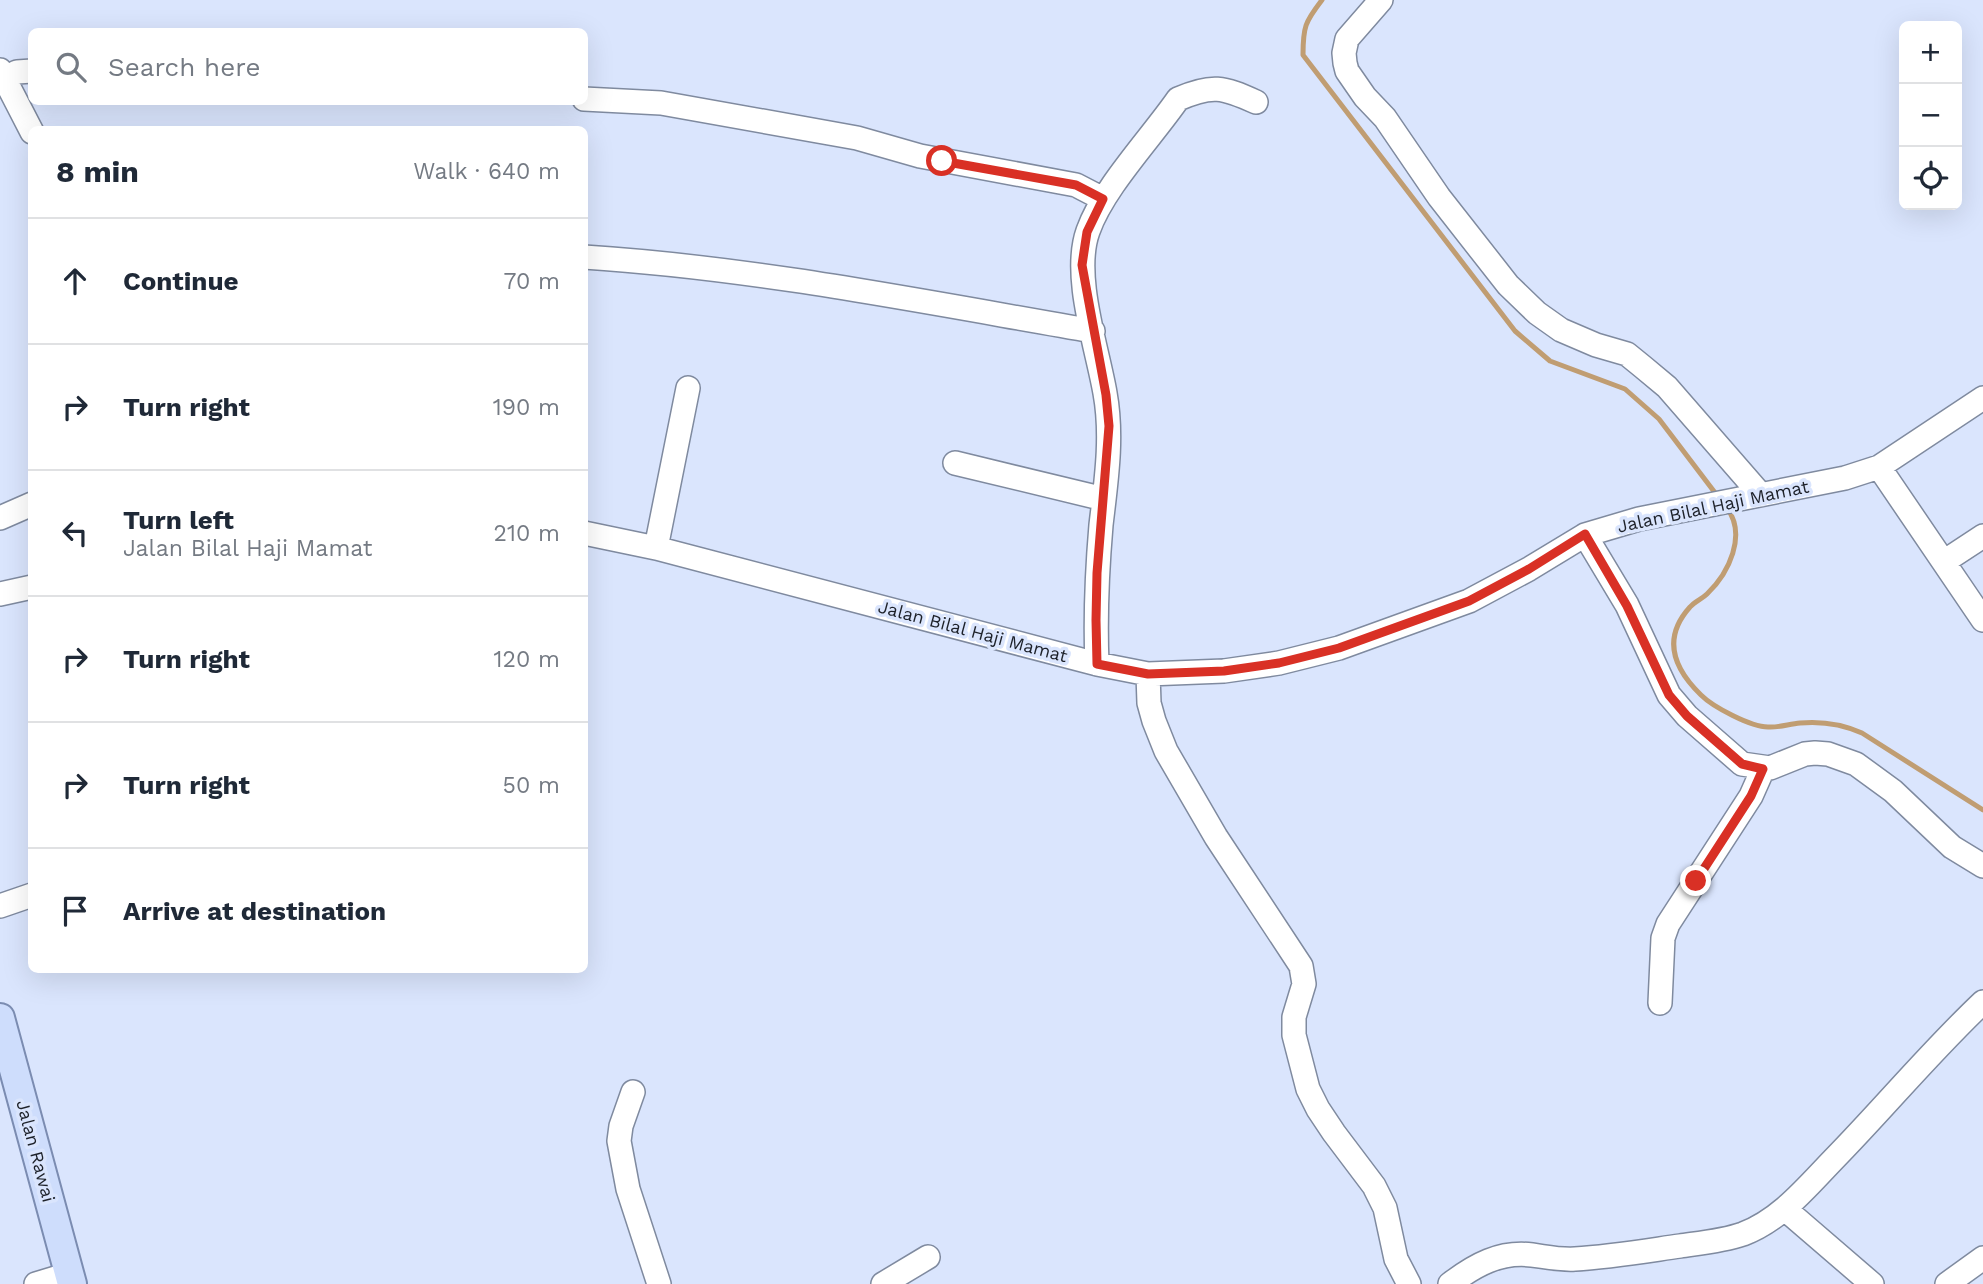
<!DOCTYPE html>
<meta charset="utf-8">
<style>
body{margin:0;font-family:"Work Sans",sans-serif;background:#f6f6f7;color:#1f2937}
.controls{position:absolute;right:21px;top:21px;display:grid;overflow:hidden;border-radius:10px;box-shadow:0 7px 28px #0002}
.controls button{width:63px;height:63px;display:grid;place-items:center;padding:0;border:0;border-bottom:2px solid #e0e1e3;background:#fff;color:#1f2937;font:35px sans-serif}
.stop{position:absolute;width:21px;height:21px;margin:-16px;border:5px solid #d93025;border-radius:50%;background:#fff}
.stop.end{background:#d93025;border-color:#fff;box-shadow:0 2px 7px #0008}
.list{margin:0;padding:0;list-style:none}
h2{display:flex;justify-content:space-between;align-items:center;height:91px;margin:0;padding:0 28px;font-size:30px}
h2 small{font-size:23px;font-weight:400;color:#747a83}
.list li{display:grid;grid-template-columns:46px 1fr auto;gap:21px;align-items:center;box-sizing:border-box;height:126px;padding:0 28px;border-top:2px solid #e0e1e3}
.list b{display:block;font-size:26px;white-space:nowrap}
.list p{margin:0;font-size:23px;white-space:nowrap;color:#747a83}
.list em{font-size:23px;font-style:normal;color:#747a83}
.icon{flex:none;width:38px;height:38px;fill:none;stroke:currentColor;stroke-width:2;stroke-linecap:round;stroke-linejoin:round}
.map{position:relative;flex:none;width:1983px;height:1284px;overflow:hidden}
.search{position:absolute;background:#fff;box-shadow:0 7px 28px #0002;left:28px;top:28px;width:560px;height:77px;display:flex;align-items:center;gap:18px;box-sizing:border-box;padding:0 24px;border-radius:10px;color:#747a83;font-size:26px}
.panel{position:absolute;background:#fff;box-shadow:0 7px 28px #0002;left:28px;top:126px;width:560px;height:847px;border-radius:10px}
.map>svg:first-child{display:block}
.lines{fill:none;stroke-linecap:round;stroke-linejoin:round}
.stream{stroke:#c09d72;stroke-width:5}
.minor-casing{stroke:#7f8a9f;stroke-width:26}
.major-casing{stroke:#7b8cb1;stroke-width:32}
.minor{stroke:#fff;stroke-width:23}
.major{stroke:#ceddfc;stroke-width:28}
.route{stroke:#d93025;stroke-width:9}
.labels{text-anchor:middle;dominant-baseline:central;stroke-width:7;stroke-linejoin:round;paint-order:stroke}
.street-label{font-size:18px;fill:#1d2129;stroke:#dae5fd}
</style>
<div class="map">
<svg width="1983" height="1284" viewBox="0 0 1983 1284">
<rect width="100%" height="100%" fill="#dae5fd"/>
<g class="lines">
<path class="stream" d="M1322,0c-17,22 -19,27 -19,55l212,276 35,30 75,28 34,30 60,79
M1727,508c20,27 2,65 -20,86 -5,5 -12,7 -17,13 -28,31 -17,61 11,88 12,12 50,32 67,32 10,1 21,-3 32,-4 22,-2 42,1 62,10l121,77"/>
<defs>
<path id="minor" d="M1381,0l-34,39 -3,14 1,10 2,8 18,26 20,21 54,79 69,88 29,28 24,17 35,15 31,9 16,13 24,20 94,108
M0,70l32,62
M4,79l13,-7 15,-1
M584,99l77,4 196,35 63,18 156,29 27,14
M584,257c172,11 340,45 509,74
M955,463l149,36
M1879,467l104,153
M0,518l32,-14
M584,533l72,15 441,116 51,10 76,-3 55,-8 60,-15 130,-47 60,-32 56,-34 54,-16 206,-41 34,-11 104,-69
M1585,535l42,70 42,90 18,21 55,48 28,4 35,-14 10,-1 13,1 28,10 37,27 59,56 31,19
M656,548l32,-160
M1945,561l38,-25
M0,594l32,-7
M1097,664c-2,-47 0,-92 4,-139 5,-43 12,-88 4,-132 -8,-46 -33,-118 -17,-162 15,-43 63,-93 90,-132 34,-15 45,-12 78,3
M1148,674l1,29 5,18 12,30 50,86 85,129 3,18 -10,33v18l14,54 10,20 16,24 40,53 11,22 11,51 13,25
M0,906l32,-11
M1660,1003l3,-65 5,-14 83,-128 12,-27
M633,1092l-12,34 -2,15 9,48 31,95
M1785,1209l87,75
M36,1284l33,-10
M883,1284l45,-27
M1450,1284c25,-19 50,-33 82,-29 15,2 28,5 43,4 35,-2 70,-8 105,-13 21,-3 43,-5 63,-12 37,-14 63,-46 90,-74 51,-52 97,-108 150,-158
M1947,1284l36,-26"/>
<path id="major" d="M0,1018l72,266"/>
</defs>
<use href="#minor" class="minor-casing"/>
<use href="#major" class="major-casing"/>
<use href="#minor" class="minor"/>
<use href="#major" class="major"/>
</g>
<g class="lines">
<path class="route" d="M942,161l134,24 27,14 -16,33 -5,33 24,130 3,31 -12,147 -1,47 1,44 51,10 76,-3 55,-8 60,-15 130,-47 60,-32 56,-35 42,72 42,89 18,21 55,48 21,5 -12,27 -55,85"/>
</g>
<g class="labels">
<g class="street-label">
<text transform="translate(1713 506) rotate(-12)">Jalan Bilal Haji Mamat</text>
<text transform="translate(973 631) rotate(15)">Jalan Bilal Haji Mamat</text>
<text transform="translate(36 1151) rotate(75)">Jalan Rawai</text>
</g>
</g>
</svg>
<div class="controls">
<button>+</button>
<button>−</button>
<button><svg class="icon" aria-label="locate" viewBox="0 0 24 24"><circle cx="12" cy="12" r="6"/><path d="M12 2v4M12 18v4M2 12h4M18 12h4"/></svg></button>
</div>
<div class="stop" style="left:942px;top:161px"></div>
<div class="stop end" style="left:1696px;top:881px"></div>
<div class="search"><svg class="icon" aria-label="search" viewBox="0 0 24 24"><circle cx="10" cy="10" r="6"/><path d="M15 15l6 6"/></svg>Search here</div>
<section class="panel">
<h2>8 min<small>Walk · 640 m</small></h2>
<ul class="list">
<li><svg class="icon" aria-label="ahead" viewBox="0 0 24 24"><path d="M12 20V5M6 11l6-6 6 6"/></svg><div><b>Continue</b></div><em>70 m</em></li>
<li><svg class="icon" aria-label="right" viewBox="0 0 24 24"><path d="M7 20v-9h11M14 6l5 5-5 5"/></svg><div><b>Turn right</b></div><em>190 m</em></li>
<li><svg class="icon" aria-label="left" viewBox="0 0 24 24"><path d="M17 20v-9H6M10 6l-5 5 5 5"/></svg><div><b>Turn left</b><p>Jalan Bilal Haji Mamat</p></div><em>210 m</em></li>
<li><svg class="icon" aria-label="right" viewBox="0 0 24 24"><path d="M7 20v-9h11M14 6l5 5-5 5"/></svg><div><b>Turn right</b></div><em>120 m</em></li>
<li><svg class="icon" aria-label="right" viewBox="0 0 24 24"><path d="M7 20v-9h11M14 6l5 5-5 5"/></svg><div><b>Turn right</b></div><em>50 m</em></li>
<li><svg class="icon" aria-label="arrive" viewBox="0 0 24 24"><path d="M6 21V4h12l-3 4 3 4H6"/></svg><div><b>Arrive at destination</b></div></li>
</ul>
</section>
</div>
